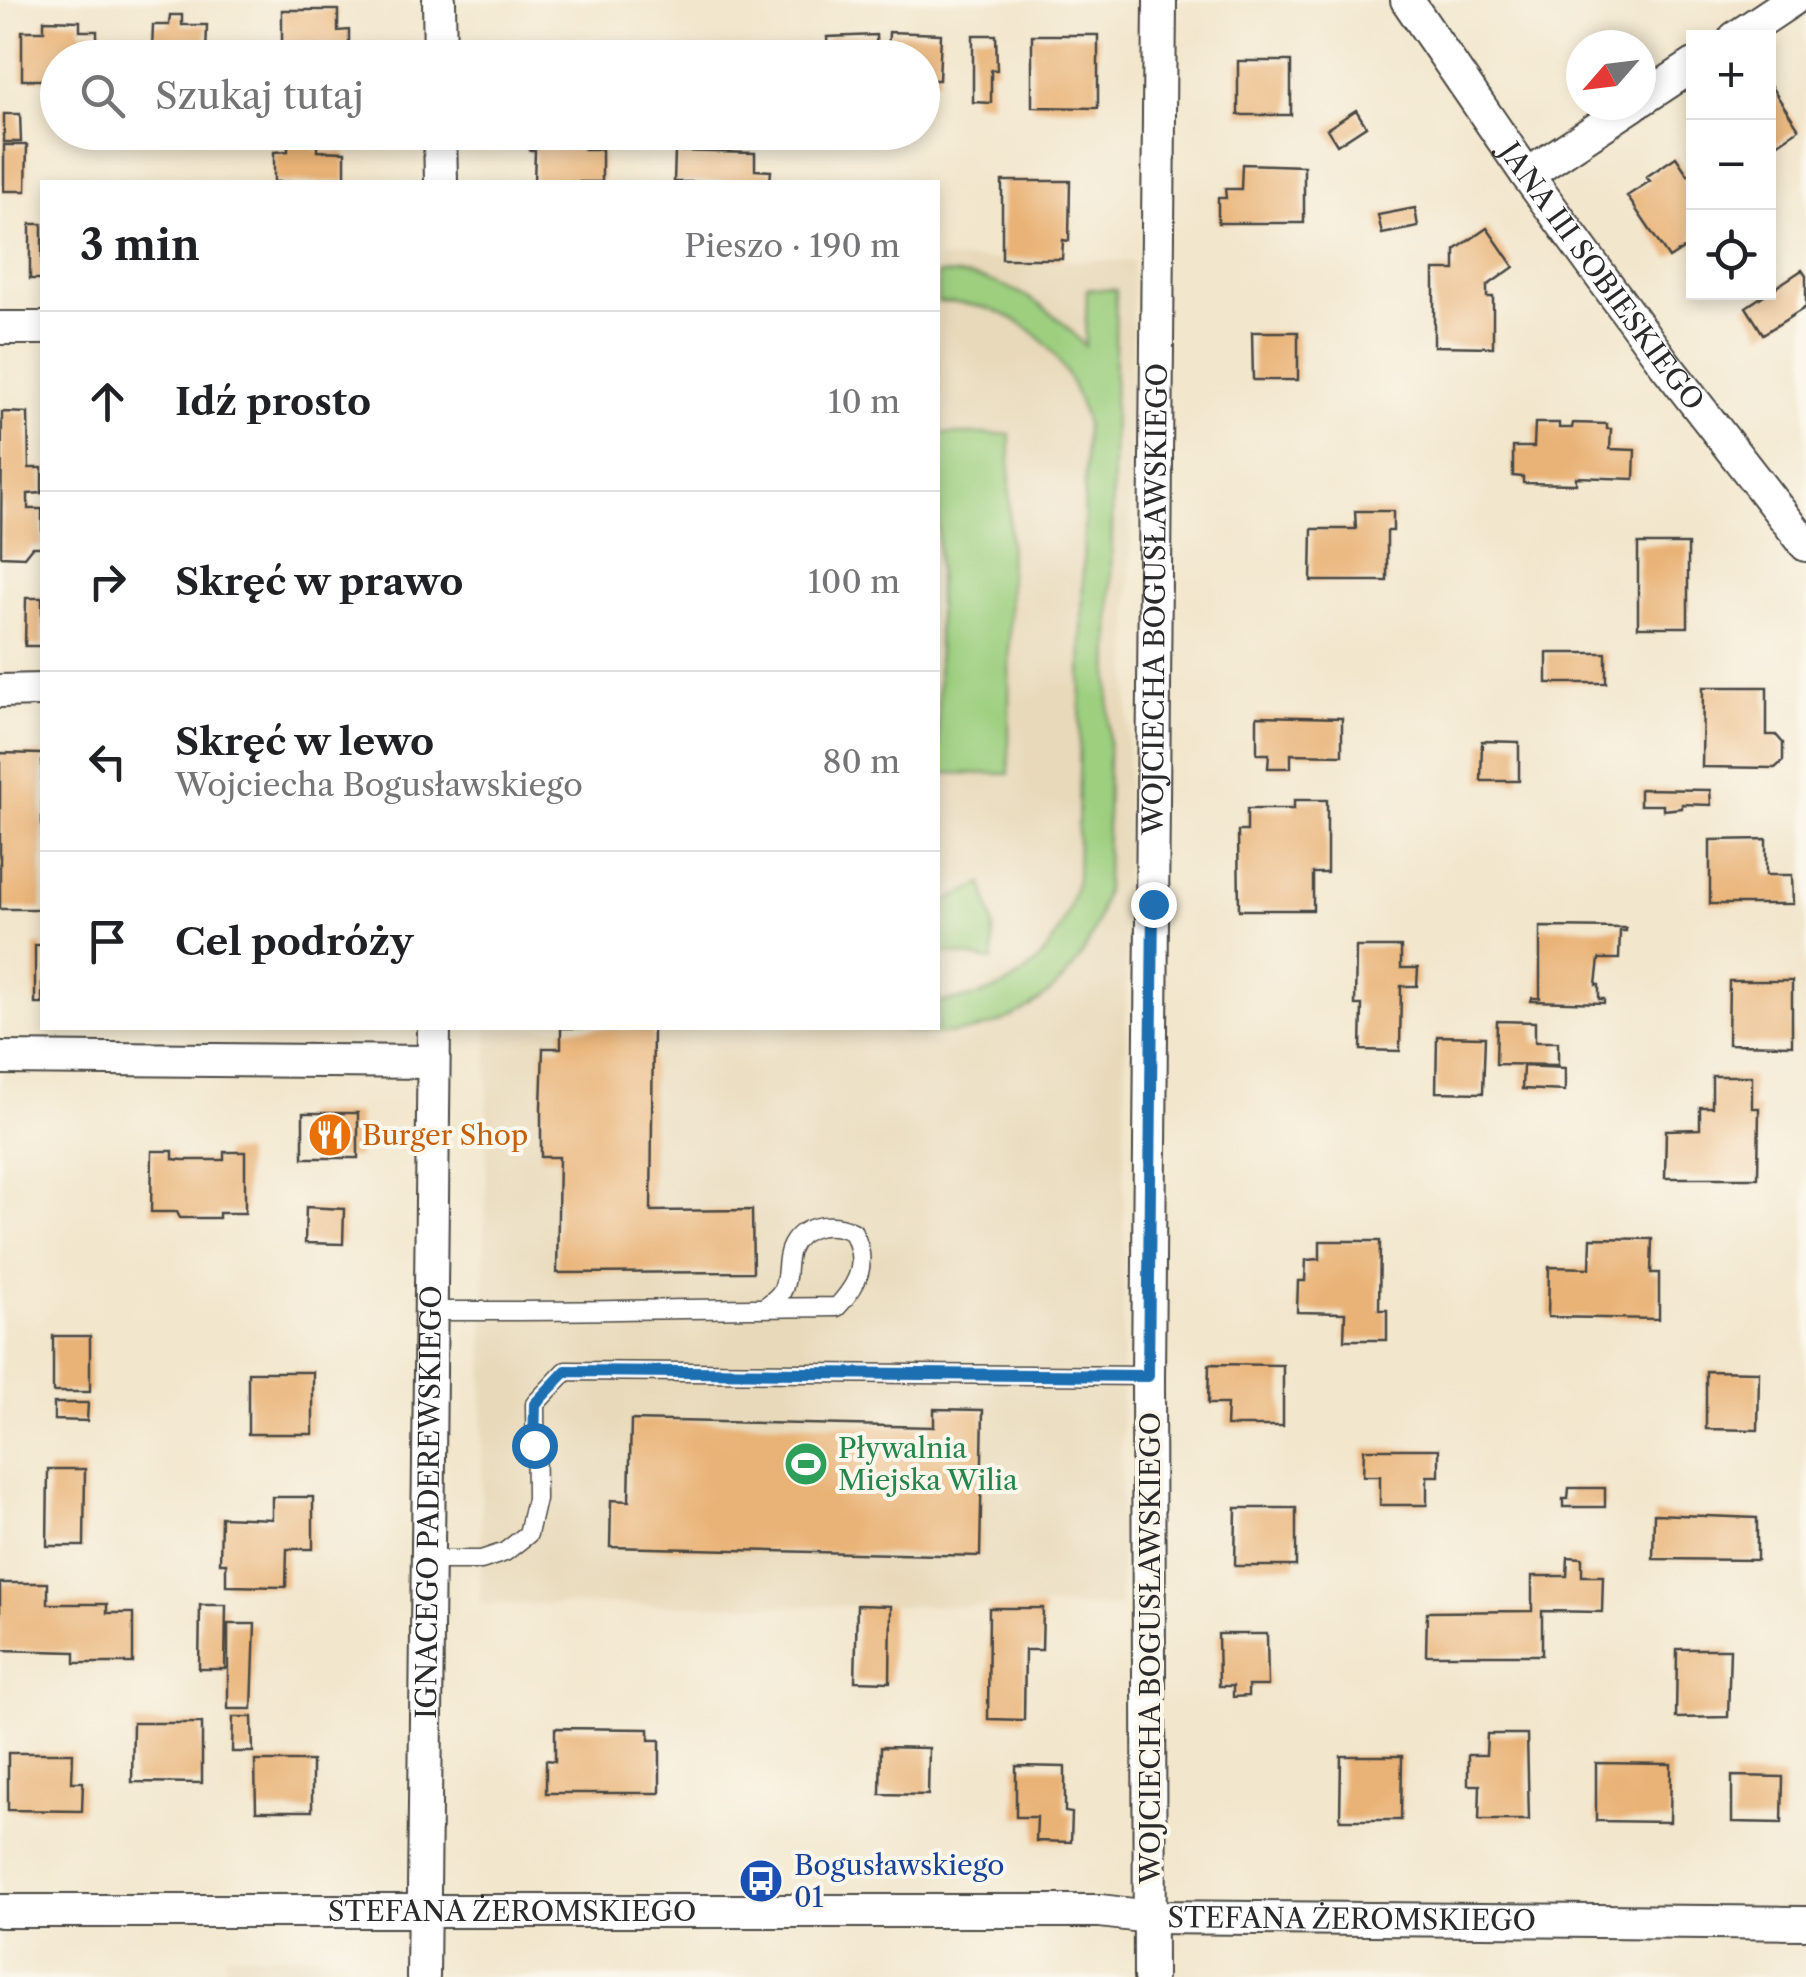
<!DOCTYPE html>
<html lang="pl">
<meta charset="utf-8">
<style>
body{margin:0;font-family:"Libre Caslon Text",serif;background:#f2f2f2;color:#202124}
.controls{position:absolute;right:30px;top:30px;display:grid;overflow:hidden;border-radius:0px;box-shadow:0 5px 15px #0003}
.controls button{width:90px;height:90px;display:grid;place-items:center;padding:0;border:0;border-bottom:2px solid #e0e0e0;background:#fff;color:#202124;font:50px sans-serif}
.compass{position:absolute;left:1566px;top:30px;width:90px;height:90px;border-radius:50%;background:#fff;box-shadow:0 5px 15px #0003;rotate:242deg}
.stop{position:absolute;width:30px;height:30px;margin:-22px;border:8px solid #1f6fb2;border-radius:50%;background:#fff}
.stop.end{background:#1f6fb2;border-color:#fff;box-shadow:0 2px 10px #0008}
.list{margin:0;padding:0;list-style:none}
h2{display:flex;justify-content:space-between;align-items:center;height:130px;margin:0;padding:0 40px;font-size:42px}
h2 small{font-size:32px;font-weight:400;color:#757577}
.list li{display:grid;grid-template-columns:65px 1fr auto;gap:30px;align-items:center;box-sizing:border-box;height:180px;padding:0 40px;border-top:2px solid #e0e0e0}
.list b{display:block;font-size:38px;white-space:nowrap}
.list p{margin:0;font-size:32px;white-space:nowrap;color:#757577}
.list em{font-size:32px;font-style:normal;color:#757577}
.icon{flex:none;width:55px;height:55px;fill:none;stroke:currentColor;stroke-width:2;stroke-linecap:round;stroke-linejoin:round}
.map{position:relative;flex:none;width:1806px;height:1977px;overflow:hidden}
.search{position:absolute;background:#fff;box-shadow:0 5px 15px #0003;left:40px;top:40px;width:900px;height:110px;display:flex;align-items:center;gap:25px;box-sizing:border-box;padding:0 35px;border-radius:55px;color:#757577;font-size:38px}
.panel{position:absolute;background:#fff;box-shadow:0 5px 15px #0003;left:40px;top:180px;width:900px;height:850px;border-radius:0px}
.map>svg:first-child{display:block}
.built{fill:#e8d9ba}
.green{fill:#9dcf7f;stroke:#647d55;stroke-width:2.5}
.building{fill:#e9b276}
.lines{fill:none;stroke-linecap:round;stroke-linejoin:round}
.service-casing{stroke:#494743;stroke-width:21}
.minor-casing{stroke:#494743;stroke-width:36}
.service{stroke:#fff;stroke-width:18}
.minor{stroke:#fff;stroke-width:32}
.route{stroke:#1f6fb2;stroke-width:12}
.labels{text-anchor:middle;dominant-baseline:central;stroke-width:8;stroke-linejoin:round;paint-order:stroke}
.street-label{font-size:28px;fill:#2b2b2b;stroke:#fbf7ec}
.food-label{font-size:28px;fill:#c56008;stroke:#fbf7ec;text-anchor:start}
.leisure-label{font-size:28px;fill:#27864d;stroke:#fbf7ec;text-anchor:start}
.transit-label{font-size:28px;fill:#164399;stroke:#fbf7ec;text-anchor:start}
</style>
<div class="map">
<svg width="1806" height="1977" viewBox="0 0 1806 1977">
<rect width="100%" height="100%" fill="#fbf7ec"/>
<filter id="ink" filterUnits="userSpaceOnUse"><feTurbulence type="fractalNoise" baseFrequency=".01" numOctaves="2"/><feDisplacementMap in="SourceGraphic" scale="20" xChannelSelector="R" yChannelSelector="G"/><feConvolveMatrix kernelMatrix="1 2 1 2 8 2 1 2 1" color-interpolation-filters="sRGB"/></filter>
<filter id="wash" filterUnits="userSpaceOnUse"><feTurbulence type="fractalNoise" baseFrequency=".0048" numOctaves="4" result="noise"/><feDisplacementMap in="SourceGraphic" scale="40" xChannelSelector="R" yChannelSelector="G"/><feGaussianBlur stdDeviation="2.25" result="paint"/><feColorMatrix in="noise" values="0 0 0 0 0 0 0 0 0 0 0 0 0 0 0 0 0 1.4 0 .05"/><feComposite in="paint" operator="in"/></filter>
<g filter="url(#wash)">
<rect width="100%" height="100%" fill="#f2e6cc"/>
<path class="built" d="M938,259l195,2 -13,1346 -640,-3 8,-576h450z
M226,1955h120v22h-120z"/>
<path class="green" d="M938,274c61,-1 108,27 147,72l2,-57 29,1 -10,596c-5,21 -9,41 -19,60 -36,68 -120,103 -194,82h45v-26c78,-4 124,-48 139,-124l9,-454c-20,-77 -67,-122 -148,-122z
M938,434h72l-1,340 -71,-1z
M983,883l10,40v38l-55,-10v-45z"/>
<g id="blocks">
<path class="building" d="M282,10h56v21l11,-1v28h-67z
M170,15h12v10h25l-1,33h-77v-8h23l1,-25h16z
M44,20l36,1v10h17v27h-39v22h-36v-49h22z
M889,32l52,2 -2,46h-17v-22h-34z
M876,35l1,23h-49l-1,-21z
M973,35h23l1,35h-6v33l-18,-1z
M1032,35h66v73l-66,-1z
M1238,61h53v54h-53z
M1768,82l31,47 -31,21z
M1356,110l10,16 -29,19 -10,-16z
M4,114h16l1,28h-17z
M530,132h54v17h18v33h-68l1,-31h-5z
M288,138h29v13l28,1v30h-71v-30l14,-1z
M4,145h23l-1,46h-22z
M675,151l80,2v17l16,1 -1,11h-96z
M1676,157l12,18 6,-4v77l-3,-4 -22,14 -42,-62 23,-15 -4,-4z
M1242,164l62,2v57h-86v-25h8l-1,-9h16z
M1002,181h68l-1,60 -6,-1 -1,19h-60z
M1415,208l3,19 -36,7 -4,-19z
M30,224h12v55h-12z
M1487,228l27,39 -27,19v11h6v50l-59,-1v-76h21v-20z
M1802,270l4,6v31l-43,27 -17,-27z
M1252,332h46v48h-45z
M2,412l26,1 1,55h13v25l-14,1v15h14v38h-10l-8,10 -23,-1z
M1535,423h24v5h13l1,-5 34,1v5h4l-1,20 25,1 -1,29 -58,-2v7l-53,-1v-6l-10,-1v-29h21z
M1355,511h38v20h-6v50h-76l1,-52h44z
M1638,544h50v83h-50z
M26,598h16v48h-17z
M1547,653h59v30h-59z
M1703,687h64v48h9l7,8v18l-8,7 -73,-1z
M1257,716l85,2v37l-51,-1v14h-23l1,-14h-12z
M1482,741l37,1v39h-38z
M0,753l42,1v155h-42z
M1640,789l70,1 1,15 -29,-1v4l-19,2v-5h-23z
M1294,800h33v73h-14v37h-74l-1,-79h9v-22h47z
M1766,839v36h26l1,29h-83v-64z
M1540,927l86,1v3h-6l-1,28h-20l-3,26h3v14h5v4l-73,-2 1,-3h8z
M35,945h7v59h-7z
M1356,947h45v21h17l-1,18h-16l-1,65 -39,-1 1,-45h-7z
M1729,981h63v64l-64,-1z
M1497,1021l38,1v20h23v23l-62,-1z
M561,1028h92l-2,183 101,-1 1,62 -196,1 2,-116h-18v-50l2,-59h18z
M1437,1036l48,1 -2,56 -47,-1z
M1523,1066l42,2v23l-43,-2z
M1712,1076h40v32h7l-1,70h-93l1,-48 34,-1v-22h12z
M303,1113h55v45h-55z
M152,1151h21v8l10,1h41v-8h21v61h-26v5h-39l-3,-6h-26z
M306,1207l38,2 -1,35 -38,-1z
M1591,1238l61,1 -1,34h8v46l-111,-2 1,-50 41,1z
M1320,1241h60l-1,69h8v30h-43l1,-27 -48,-1 1,-31h7l1,-21 14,-1z
M53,1336h37v56h-37z
M1209,1364l74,1v61h-57l1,-22h-19z
M1706,1371l53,1 -1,58 -52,-1z
M248,1372h65v62h-65z
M54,1403h34l-1,18 -33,-1z
M934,1409l49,1 -3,146 -370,-9 1,-47 18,1 2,-81 303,7z
M1364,1449h75v27h-12v29h-47v-29h-17z
M48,1469h37l-1,77h-37z
M1569,1488h36v19h-42v-8h5z
M272,1497h41v52h-26l-1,38 -60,-1v-23h-6l1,-46 51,2z
M1236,1508h60v58h-61z
M1654,1514l103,4v42l-104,-1z
M1568,1557l14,1v18h21l-1,36 -60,-1v44h-116l1,-43 105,-1v-35h35z
M0,1583h48v21h59v9h26v50h-58v-11l-75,-2z
M200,1605h26l-1,64h-26z
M857,1605l34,1 -1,76 -35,-1z
M989,1608h54l-1,42h-17l-1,70 -36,-1z
M228,1624h27l-3,85h-24z
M1218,1634h49l1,52h-20v10l-15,1v-11h-14z
M1677,1649h53l-2,68 -52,1z
M233,1717h19l1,35h-21z
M133,1723h69v60l-70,-1z
M555,1728l94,1v11h11v53h-114v-33l9,1z
M1487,1734h40l2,86h-50l1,-35h-12v-30h18z
M881,1747l48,1 -1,47 -48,-1z
M8,1753h65l-1,29h11l-1,29 -74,-1z
M1341,1756h61l-1,64h-61z
M255,1761h57v50h-56z
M1596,1763l75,1 -1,58 -74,-1z
M1016,1766l49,1v45l7,1 -1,29 -35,-1 1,-24h-21z
M1732,1776l51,1 -1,46 -50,-1z"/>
</g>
</g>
<g filter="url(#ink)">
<use href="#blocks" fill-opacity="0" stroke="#494743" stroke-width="2.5"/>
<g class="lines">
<defs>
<path id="service" d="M432,1311c135,1 270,-3 405,-4 23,-25 31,-44 16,-75 -22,-11 -53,-8 -63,18 -5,13 -1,28 -8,41 -4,7 -12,12 -18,17
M429,1560h52l24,-8 23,-18 8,-35 -1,-95 31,-33 582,5"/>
<g id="minor">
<path d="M439,0l1,58"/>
<path id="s1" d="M1407,0l120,175 138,189 141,181"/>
<path d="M1735,38l57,-38"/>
<path d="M1641,100l53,-35"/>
<path d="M440,132l1,50"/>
<path d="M1527,175l106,-70"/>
<path d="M0,328h42"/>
<path d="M0,691l42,-1"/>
<path d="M0,1058l433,4"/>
<path id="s2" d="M0,1911h1100l50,6 656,6"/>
<path id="s3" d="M423,1977l11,-949"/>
<path id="s4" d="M1150,1977l-2,-601 12,-1376"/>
</g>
</defs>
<use href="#service" class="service-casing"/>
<use href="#minor" class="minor-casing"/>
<use href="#service" class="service"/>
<use href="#minor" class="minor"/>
</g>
</g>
<g class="lines" filter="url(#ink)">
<path class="route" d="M534,1445l1,-41 31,-33 582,5 5,-472"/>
</g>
<defs>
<symbol id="restaurant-disc" viewBox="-11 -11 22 22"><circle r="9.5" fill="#e8710a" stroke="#fbf7ec"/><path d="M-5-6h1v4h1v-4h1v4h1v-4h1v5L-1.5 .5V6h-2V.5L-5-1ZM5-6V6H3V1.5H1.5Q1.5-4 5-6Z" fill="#fff"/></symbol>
<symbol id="stadium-disc" viewBox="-11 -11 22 22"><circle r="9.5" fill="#2e9e5b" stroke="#fbf7ec"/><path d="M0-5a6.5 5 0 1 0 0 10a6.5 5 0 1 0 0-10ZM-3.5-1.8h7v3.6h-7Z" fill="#fff"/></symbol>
<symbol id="bus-disc" viewBox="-11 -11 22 22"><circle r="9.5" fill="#1a4fb4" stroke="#fbf7ec"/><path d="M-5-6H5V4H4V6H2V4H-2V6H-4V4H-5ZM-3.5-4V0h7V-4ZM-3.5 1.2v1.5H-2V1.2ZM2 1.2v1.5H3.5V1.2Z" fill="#fff"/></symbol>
</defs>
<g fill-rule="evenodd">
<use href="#restaurant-disc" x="305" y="1110" width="50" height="50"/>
<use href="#stadium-disc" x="781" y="1439" width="50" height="50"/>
<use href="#bus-disc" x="736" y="1856" width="50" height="50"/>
</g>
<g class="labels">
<g class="street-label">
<text stroke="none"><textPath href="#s1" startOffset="338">JANA III SOBIESKIEGO</textPath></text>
<text stroke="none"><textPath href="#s4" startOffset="1378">WOJCIECHA BOGUSŁAWSKIEGO</textPath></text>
<text stroke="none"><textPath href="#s3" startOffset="475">IGNACEGO PADEREWSKIEGO</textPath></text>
<text transform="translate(1150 1648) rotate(-90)">WOJCIECHA BOGUSŁAWSKIEGO</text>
<text stroke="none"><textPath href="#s2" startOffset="512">STEFANA ŻEROMSKIEGO</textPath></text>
<text stroke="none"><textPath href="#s2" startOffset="1352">STEFANA ŻEROMSKIEGO</textPath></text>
</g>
<g class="food-label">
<text x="362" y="1135">Burger Shop</text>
</g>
<g class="leisure-label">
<text x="838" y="1448">Pływalnia<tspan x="838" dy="32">Miejska Wilia</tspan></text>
</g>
<g class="transit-label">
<text x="794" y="1865">Bogusławskiego<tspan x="794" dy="32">01</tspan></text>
</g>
</g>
</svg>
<div class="controls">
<button>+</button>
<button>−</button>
<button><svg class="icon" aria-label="locate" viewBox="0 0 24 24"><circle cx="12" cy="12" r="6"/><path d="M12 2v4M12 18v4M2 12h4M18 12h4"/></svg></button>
</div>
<svg class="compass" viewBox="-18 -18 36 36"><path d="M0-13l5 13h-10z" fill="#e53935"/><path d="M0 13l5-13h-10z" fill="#757577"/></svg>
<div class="stop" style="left:534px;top:1445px"></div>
<div class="stop end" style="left:1153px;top:904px"></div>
<div class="search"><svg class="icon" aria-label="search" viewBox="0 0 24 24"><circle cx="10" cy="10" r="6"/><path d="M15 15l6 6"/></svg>Szukaj tutaj</div>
<section class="panel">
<h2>3 min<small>Pieszo · 190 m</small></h2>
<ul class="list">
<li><svg class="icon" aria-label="ahead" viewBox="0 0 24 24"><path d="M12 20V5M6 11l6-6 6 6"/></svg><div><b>Idź prosto</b></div><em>10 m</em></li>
<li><svg class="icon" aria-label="right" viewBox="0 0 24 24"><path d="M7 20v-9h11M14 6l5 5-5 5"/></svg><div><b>Skręć w prawo</b></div><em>100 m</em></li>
<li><svg class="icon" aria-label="left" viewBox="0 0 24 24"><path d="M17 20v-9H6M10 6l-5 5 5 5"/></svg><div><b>Skręć w lewo</b><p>Wojciecha Bogusławskiego</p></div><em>80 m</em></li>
<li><svg class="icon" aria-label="arrive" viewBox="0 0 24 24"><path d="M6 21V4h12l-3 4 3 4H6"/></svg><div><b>Cel podróży</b></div></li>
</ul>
</section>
</div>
